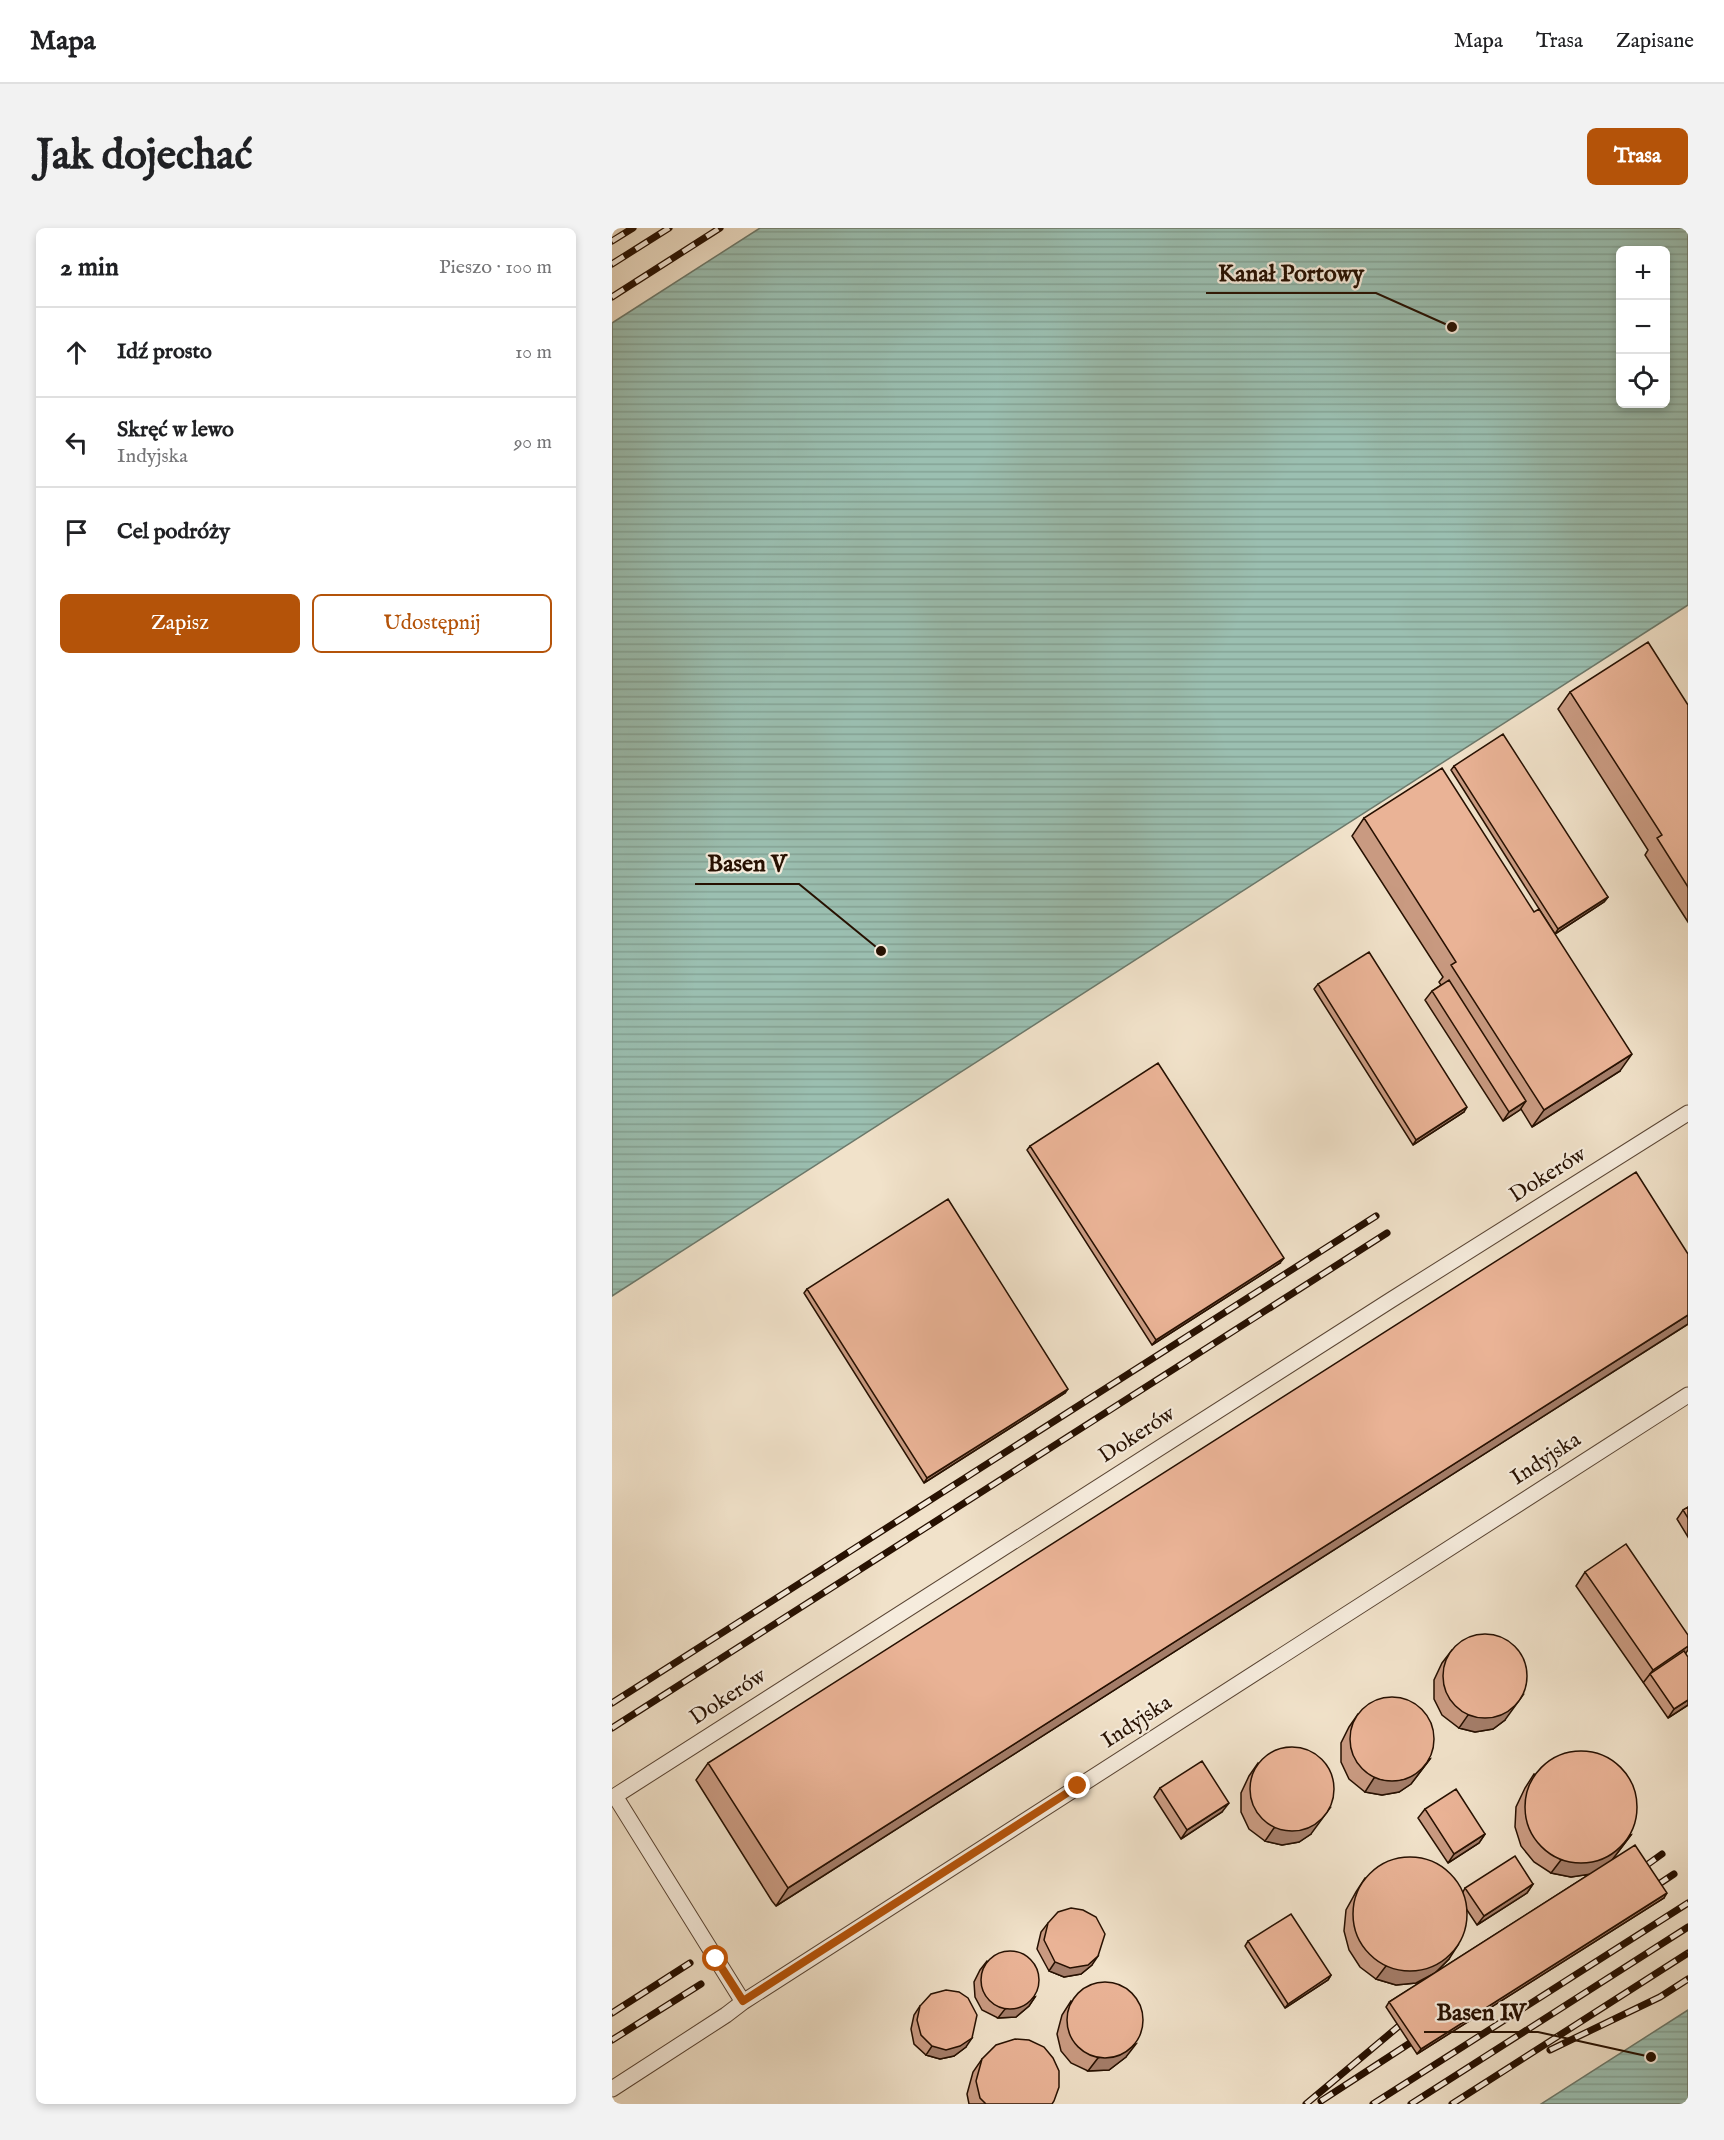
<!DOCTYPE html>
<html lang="pl">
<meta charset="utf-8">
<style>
body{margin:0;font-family:"IM FELL English",serif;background:#f2f2f2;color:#202124}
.controls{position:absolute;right:18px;top:18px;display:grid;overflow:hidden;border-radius:9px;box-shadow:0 3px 9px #0003}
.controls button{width:54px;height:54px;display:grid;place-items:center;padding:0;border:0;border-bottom:2px solid #e0e0e0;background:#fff;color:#202124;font:30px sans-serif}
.stop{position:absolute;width:18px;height:18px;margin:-14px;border:4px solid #b45309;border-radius:50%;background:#fff}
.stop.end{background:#b45309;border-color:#fff;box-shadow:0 2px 6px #0008}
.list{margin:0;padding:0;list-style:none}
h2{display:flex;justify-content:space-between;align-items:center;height:78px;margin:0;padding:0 24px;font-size:26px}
h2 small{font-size:20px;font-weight:400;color:#757577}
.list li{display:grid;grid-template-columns:39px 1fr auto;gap:18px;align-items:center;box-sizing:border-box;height:90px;padding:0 24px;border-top:2px solid #e0e0e0}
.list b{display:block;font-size:22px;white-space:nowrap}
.list p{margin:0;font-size:20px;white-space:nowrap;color:#757577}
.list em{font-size:20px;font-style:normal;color:#757577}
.actions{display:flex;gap:12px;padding:18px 24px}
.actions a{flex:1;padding:14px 0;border:2px solid #b45309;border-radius:9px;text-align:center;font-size:21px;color:#b45309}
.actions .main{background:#b45309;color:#fff}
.icon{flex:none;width:33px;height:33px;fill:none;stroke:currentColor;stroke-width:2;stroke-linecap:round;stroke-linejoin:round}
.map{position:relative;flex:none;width:1076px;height:1876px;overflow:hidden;border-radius:9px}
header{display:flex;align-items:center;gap:36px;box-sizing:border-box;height:84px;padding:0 30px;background:#fff;border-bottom:2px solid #e0e0e0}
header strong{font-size:28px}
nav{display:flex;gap:33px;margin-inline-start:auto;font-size:21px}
.intro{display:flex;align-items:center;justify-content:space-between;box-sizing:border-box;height:144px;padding:0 36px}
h1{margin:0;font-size:42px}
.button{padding:15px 27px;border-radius:9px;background:#b45309;color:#fff;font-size:21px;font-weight:700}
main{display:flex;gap:36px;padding:0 36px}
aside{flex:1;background:#fff;border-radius:9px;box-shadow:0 3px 9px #0003}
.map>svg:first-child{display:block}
.water{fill:url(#water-rules);stroke:#6c796b;stroke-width:1.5;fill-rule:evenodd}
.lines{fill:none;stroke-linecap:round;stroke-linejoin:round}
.lane-casing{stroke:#594433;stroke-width:17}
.lane{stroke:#f6ecdd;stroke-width:15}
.rail-casing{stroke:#261001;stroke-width:7}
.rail{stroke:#f6ecdd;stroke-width:4.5;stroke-dasharray:14;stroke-linecap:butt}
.wall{fill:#c99a81;stroke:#261001;stroke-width:1.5}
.shaded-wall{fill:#a47d69;stroke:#261001;stroke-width:1.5}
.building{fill:#eab396;stroke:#261001;stroke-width:1.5}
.route{stroke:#b45309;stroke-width:8}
.labels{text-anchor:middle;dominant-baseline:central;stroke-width:4.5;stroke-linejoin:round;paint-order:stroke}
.street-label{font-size:22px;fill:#261001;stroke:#f6ecdd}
.leader{fill:none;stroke:#261001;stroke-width:2}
.callout-dot{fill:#261001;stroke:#f6ecdd;stroke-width:2}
.callout-label{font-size:24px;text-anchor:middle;font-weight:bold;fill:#261001;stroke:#f6ecdd;stroke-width:4.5;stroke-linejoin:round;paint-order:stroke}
</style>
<header>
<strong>Mapa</strong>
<nav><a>Mapa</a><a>Trasa</a><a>Zapisane</a></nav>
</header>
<div class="intro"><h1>Jak dojechać</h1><a class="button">Trasa</a></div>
<main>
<aside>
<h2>2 min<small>Pieszo · 100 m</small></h2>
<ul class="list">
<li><svg class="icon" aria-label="ahead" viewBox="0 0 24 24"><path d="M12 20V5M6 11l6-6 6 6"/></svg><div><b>Idź prosto</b></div><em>10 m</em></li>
<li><svg class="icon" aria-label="left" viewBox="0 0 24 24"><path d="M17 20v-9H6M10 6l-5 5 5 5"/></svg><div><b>Skręć w lewo</b><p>Indyjska</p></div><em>90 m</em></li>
<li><svg class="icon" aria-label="arrive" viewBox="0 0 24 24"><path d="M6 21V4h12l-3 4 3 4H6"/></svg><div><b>Cel podróży</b></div></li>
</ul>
<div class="actions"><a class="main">Zapisz</a><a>Udostępnij</a></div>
</aside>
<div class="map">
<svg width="1076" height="1876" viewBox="0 0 1076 1876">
<defs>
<pattern id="water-rules" width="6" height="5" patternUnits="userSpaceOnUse" patternTransform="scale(1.5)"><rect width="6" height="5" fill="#9bbfb1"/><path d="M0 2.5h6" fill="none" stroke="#85a396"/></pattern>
</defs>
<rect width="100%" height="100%" fill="#f1e2ca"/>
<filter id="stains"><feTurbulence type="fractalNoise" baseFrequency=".00333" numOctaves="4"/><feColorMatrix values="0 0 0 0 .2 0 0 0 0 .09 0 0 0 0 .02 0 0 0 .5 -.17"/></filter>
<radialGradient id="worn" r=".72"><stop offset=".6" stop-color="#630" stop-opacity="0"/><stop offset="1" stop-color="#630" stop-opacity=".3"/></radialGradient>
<path class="water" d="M148,0h928v377l-1076,691v-973zM1008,22h46v154h-46z
M1076,1782v94h-147z"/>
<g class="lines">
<defs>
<path id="lane" d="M3,1568l128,206
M0,1570l779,-498 297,-187
M0,1861l114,-74 17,-13 945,-607"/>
</defs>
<use href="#lane" class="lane-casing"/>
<use href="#lane" class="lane"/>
<defs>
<path id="rail" d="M0,13l21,-13
M0,36l57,-36
M0,69l108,-69
M0,1475l764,-487
M0,1500l775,-495
M1032,1639l18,-13
M1044,1658l18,-12
M0,1785l78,-50
M0,1812l89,-56
M938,1822l110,-53 28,-18
M709,1873l89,-58
M694,1876l93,-78
M761,1876l315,-201
M799,1876l277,-177
M840,1876l236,-151"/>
</defs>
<use href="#rail" class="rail-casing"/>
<use href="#rail" class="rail"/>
</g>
<path class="wall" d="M958,464l118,13v217l-43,-67 3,-5 -90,-141z
M842,538l154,131 -4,5 -49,32 -104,-164z
M752,590l256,253 -88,56 -11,-18 -18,12 -78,-121 7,-9 9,-6 -2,-3 4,-5 -91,-141z
M706,756l146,128 -51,33 -99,-156z
M418,918l250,117 -128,82 -125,-195z
M1076,1026v70l-909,580 -3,2 -4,-5 -76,-121 12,-17z
M195,1061l258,104 -141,90 -120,-190z
M1076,1279v30l-11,-18 6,-9z
M973,1344l103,133 -20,13 -92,-132z
M840,1422l53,70 -12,9 -18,3 -16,-4 -17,-13 -8,-16v-19l8,-17z
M746,1486l72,45 -19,25 -12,8 -17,3 -17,-3 -16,-13 -8,-17v-19l8,-16z
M646,1535l53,71 -12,8 -17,3 -17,-4 -16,-12 -8,-17v-19l8,-17z
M922,1546l97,61 -19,25 52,38 -247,156 -31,-47 3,-5 45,-28 -18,9 -20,2 -20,-6 -16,-12 -11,-17 -5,-19 2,-21 10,-18 9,-14 98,14 2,-4 68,-4 -6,9 -50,32 -10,-15 -18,49 -14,14 155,-99 -19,3 -20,-4 -17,-11 -13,-16 -6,-19 1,-20 9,-19z
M548,1560l62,24 -41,27 -27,-42z
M813,1581l60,25 -6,9 -31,20 -30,-45z
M436,1695l44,42 -11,9 -17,3 -15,-6 -12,-22 4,-17z
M636,1713l83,34 -3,5 -43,28 -40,-62z
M375,1733l48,36 -6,9 -13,11 -18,1 -16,-8 -7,-13 -1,-15 6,-12z
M459,1773l55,56 -17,13 -21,1 -17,-8 -10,-12 -4,-17 5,-19z
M308,1778l46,41 -12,9 -14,3 -14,-4 -12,-11 -3,-15 3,-14z
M370,1831l70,45h-83l-2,-10 6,-22z"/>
<path class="shaded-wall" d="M996,669l-4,5 -49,32 3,-5z
M1020,826l-12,17 -88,56 12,-17z
M914,873l-6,9 -17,11 6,-9z
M855,879l-3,5 -51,33 3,-5z
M672,1030l-4,5 -128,82 4,-5z
M1076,1087v9l-912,582 12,-18z
M456,1161l-3,4 -141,90 3,-5z
M1076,1418v4l-4,6 -34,18 -7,9 10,-13z
M911,1467l-18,25 -12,9 -18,3 -16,-4 9,-13z
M1076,1472v5l-20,13 6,-9z
M818,1531l-19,25 -12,8 -17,3 -17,-3 9,-14z
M617,1575l-7,9 -41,27 6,-9z
M718,1580l-19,26 -12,8 -17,3 -17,-4 9,-13z
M873,1606l-6,9 -31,20 6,-9z
M1019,1607l-22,29 -18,10 -20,3 -20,-4 10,-13z
M921,1656l-6,9 -50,32 7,-9z
M1055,1665l-3,5 -247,156 4,-5z
M846,1717l-9,14 -14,14 -19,10 -20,2 -20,-6 10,-13z
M486,1728l-6,9 -11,9 -17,3 -15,-6 6,-9z
M719,1747l-3,5 -43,28 3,-4z
M423,1769l-6,9 -13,11 -18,1 7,-9z
M360,1810l-6,9 -12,9 -14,3 -14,-4 6,-9z
M524,1816l-10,13 -17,13 -21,1 10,-13z"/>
<path class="building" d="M1036,414l40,63v182l-31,-49 5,-3 -92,-143z
M891,506l105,163 -50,32 -104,-163z
M830,540l92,144 5,-3 93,145 -88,56 -93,-145 5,-3 -92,-144z
M757,724l98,155 -51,33 -98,-156z
M837,752l77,121 -17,11 -77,-121z
M546,835l126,195 -128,82 -126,-194z
M1024,944l52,82v61l-900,573 -80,-125z
M336,971l120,190 -141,89 -120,-189z
M1076,1279v11l-5,-8z
M1014,1316l62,91v11l-35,24 -68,-98z
M831 1448a42 42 0 1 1 84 0a42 42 0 1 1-84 0Z
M1072,1423l4,6v43l-14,9 -24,-35z
M738 1511a42 42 0 1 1 84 0a42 42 0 1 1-84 0Z
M638 1561a42 42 0 1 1 84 0a42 42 0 1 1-84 0Z
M913 1579a56 56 0 1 1 112 0a56 56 0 1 1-112 0Z
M590,1533l27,42 -42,27 -27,-42z
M844,1561l29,45 -31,20 -29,-45z
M1023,1617l32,48 -246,156 -32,-47z
M903,1628l18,28 -49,32 -19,-28z
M741 1686a57 57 0 1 1 114 0a57 57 0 1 1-114 0Z
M459,1680l12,2 13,7 9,17 -7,22 -10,9 -18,3 -15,-6 -11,-22 4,-17 10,-11z
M679,1686l40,61 -43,29 -40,-63z
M369 1752a29 29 0 1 1 58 0a29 29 0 1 1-58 0Z
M455 1792a38 38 0 1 1 76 0a38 38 0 1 1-76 0Z
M334,1762l13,2 9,6 9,17 -5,23 -12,8 -14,4 -14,-4 -11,-11 -4,-15 3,-14 11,-12z
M403,1811l14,1 15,7 9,11 6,13v16l-5,14 -2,3h-66l-6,-6 -4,-17 6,-22 14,-14z"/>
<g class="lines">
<path class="route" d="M104,1731l27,42 335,-215"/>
</g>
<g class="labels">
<g class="street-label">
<text transform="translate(936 947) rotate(-32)">Dokerów</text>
<text transform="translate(525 1207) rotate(-33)">Dokerów</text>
<text transform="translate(934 1231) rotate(-33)">Indyjska</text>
<text transform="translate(116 1469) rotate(-33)">Dokerów</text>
<text transform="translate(525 1494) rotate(-33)">Indyjska</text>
</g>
</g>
<path class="leader" d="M840 99L764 65H594M269 723L187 656H83M1039 1829L926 1804H812"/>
<g class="callout-dot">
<circle cx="840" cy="99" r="6"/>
<circle cx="269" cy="723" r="6"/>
<circle cx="1039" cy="1829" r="6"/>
</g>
<g class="callout-label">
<text x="679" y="53">Kanał Portowy</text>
<text x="135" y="643">Basen V</text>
<text x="869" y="1792">Basen IV</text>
</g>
<rect width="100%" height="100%" filter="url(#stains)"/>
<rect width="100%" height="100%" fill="url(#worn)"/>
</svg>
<div class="controls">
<button>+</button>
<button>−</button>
<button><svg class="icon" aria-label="locate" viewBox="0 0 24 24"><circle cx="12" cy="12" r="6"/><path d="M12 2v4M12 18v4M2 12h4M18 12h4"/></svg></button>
</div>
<div class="stop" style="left:104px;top:1731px"></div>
<div class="stop end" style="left:466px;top:1558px"></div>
</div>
</main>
